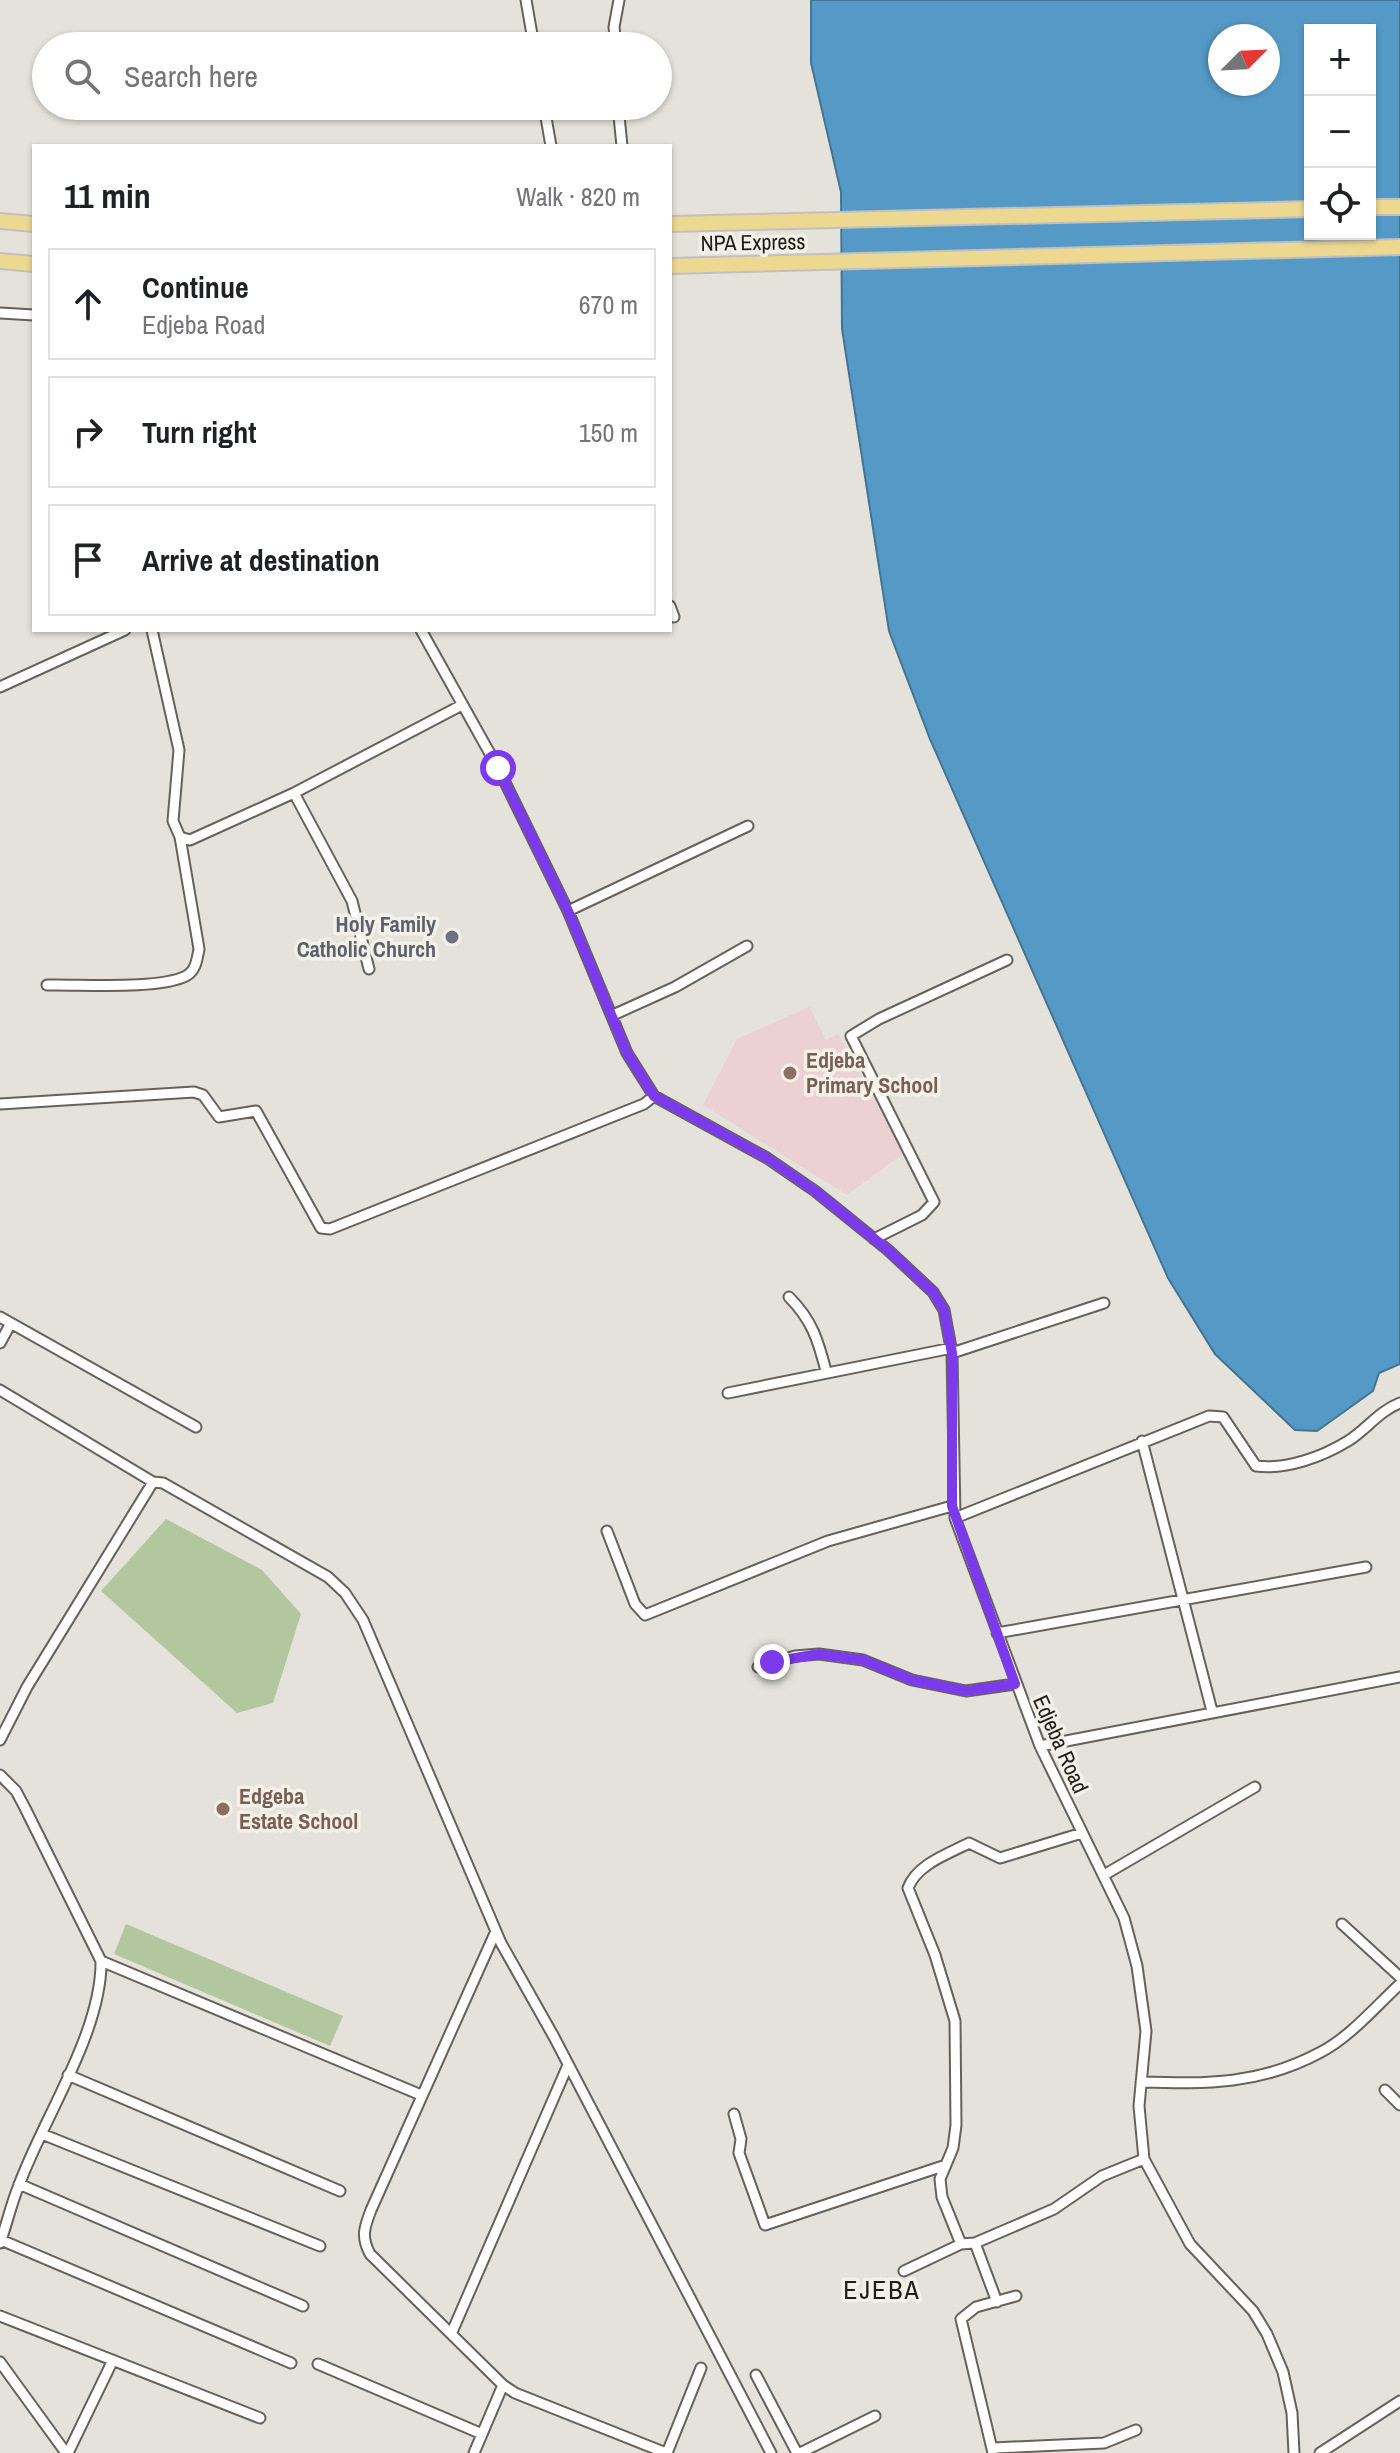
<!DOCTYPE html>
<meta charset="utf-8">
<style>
body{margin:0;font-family:"Archivo Narrow",sans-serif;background:#f6f6f6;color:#202124}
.controls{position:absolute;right:24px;top:24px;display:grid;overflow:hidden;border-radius:0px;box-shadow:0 2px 6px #0004}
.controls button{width:72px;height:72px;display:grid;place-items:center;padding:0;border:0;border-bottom:2px solid #e0e0e0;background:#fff;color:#202124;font:40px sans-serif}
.compass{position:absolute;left:1208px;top:24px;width:72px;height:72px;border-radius:50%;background:#fff;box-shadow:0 2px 6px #0004;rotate:66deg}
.stop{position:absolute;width:24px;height:24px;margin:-18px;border:6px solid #7c3aed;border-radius:50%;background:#fff}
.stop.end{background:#7c3aed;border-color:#fff;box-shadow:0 2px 8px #0008}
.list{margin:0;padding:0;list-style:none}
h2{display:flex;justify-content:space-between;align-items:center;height:104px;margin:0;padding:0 32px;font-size:34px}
h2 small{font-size:26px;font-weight:400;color:#757577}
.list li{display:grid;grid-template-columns:52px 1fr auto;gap:24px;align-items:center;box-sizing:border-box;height:112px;margin:0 16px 16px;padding:0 16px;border:2px solid #e0e0e0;border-radius:0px}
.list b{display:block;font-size:30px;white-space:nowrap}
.list p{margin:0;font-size:26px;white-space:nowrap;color:#757577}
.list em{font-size:26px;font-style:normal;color:#757577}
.icon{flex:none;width:44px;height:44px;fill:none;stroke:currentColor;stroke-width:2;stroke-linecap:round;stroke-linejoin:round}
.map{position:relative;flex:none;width:1400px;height:2453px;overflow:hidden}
.search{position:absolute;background:#fff;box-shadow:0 2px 6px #0004;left:32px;top:32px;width:640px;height:88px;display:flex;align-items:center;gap:20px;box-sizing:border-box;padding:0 28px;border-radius:44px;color:#757577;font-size:30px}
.panel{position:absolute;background:#fff;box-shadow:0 2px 6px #0004;left:32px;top:144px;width:640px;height:488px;border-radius:0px}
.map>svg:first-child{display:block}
.education{fill:#ecd1d3}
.green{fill:#b3c79f}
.water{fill:#559ac6;stroke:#447492;stroke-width:2;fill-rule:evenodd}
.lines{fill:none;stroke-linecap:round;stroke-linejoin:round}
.street-casing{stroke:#64625a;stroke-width:13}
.primary-casing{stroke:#c0c0bf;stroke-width:18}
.street{stroke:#fff;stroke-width:9}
.primary{stroke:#edd892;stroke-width:14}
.route{stroke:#7c3aed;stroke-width:10}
.worship-dot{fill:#6b7280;stroke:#f2f0e7;stroke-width:3}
.education-dot{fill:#8d6e63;stroke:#f2f0e7;stroke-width:3}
.labels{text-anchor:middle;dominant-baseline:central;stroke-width:7;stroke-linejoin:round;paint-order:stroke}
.street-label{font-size:22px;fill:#1d1d1a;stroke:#f2f0e7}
.worship-label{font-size:22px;font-weight:bold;fill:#5b616d;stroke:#f2f0e7;text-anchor:end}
.education-label{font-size:22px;font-weight:bold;fill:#785e54;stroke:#f2f0e7;text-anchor:start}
.quarter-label{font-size:26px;letter-spacing:2px;fill:#1d1d1a;stroke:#f2f0e7}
</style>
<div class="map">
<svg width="1400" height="2453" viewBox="0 0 1400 2453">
<rect width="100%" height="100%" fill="#e4e2da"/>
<path class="education" d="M809,1007l17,33 12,-6 66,119 -57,42 -144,-90 34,-66z"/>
<path class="green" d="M166,1519l96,51 39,44 -28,89 -36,10 -136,-122z
M126,1924l217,92 -13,30 -216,-92z"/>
<path class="water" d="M811,0h589v1364l-21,9 -6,18 -56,40 -22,-1 -80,-76 -47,-76 -238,-539 -41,-108 -47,-302 -1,-137 -30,-129zM1310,30h60v204h-60zM1220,36h48v48h-48z"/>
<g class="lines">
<defs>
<path id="street" d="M526,0l8,46
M616,46l-2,-19 5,-27
M544,106l7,40
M618,106l4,40
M0,313l34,2
M670,606l4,11
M152,630l27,120 -6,71 7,16 10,3 104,-47 168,-88
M421,630l77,138 70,143 59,142 27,43 113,62 48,33 73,59 45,42 11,18 8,43 3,165 85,228 84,172 13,48 9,65 -7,75 5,53 46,85 63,67 14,23 16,38 9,41 2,40
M0,687l125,-57
M294,793l58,108 17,68
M568,911l180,-85
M47,985c33,-1 111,5 139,-9 10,-5 11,-17 13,-27l-19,-112
M613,1015l62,-28 72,-41
M0,1104l194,-12 9,3 16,22 37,-6 65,117 9,1 314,-125 10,-8
M874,1239l48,-24 12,-13 -83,-166 28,-17 128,-59
M789,1297c23,23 29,43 37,74
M0,1317l196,110
M0,1343l11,-20
M952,1353l152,-50
M0,1390l153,92
M728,1393l224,-45
M1142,1441l70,270
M955,1518l254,-102 14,1 33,49c30,4 66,-9 92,-25 19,-12 31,-30 52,-38
M607,1531l28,73 10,11 183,-74 124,-35
M997,1633l369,-66
M758,1667l37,-11 24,-2 44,6 49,20 54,11 49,-7
M0,1740l27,-53 126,-205 10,1 165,94 17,16 18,27 138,323 53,94 217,416
M1040,1746l360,-69
M0,1775l16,16 9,17 76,153c1,71 -58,158 -82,224 -8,19 -12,39 -19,58
M1104,1875l151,-88
M1342,1924l58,53
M496,1931l-125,279c-7,18 -10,27 -1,44l133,131 12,8 151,60
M101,1961l320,134
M68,2075l272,116
M1141,2082c66,2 119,3 180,-30 29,-15 55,-46 79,-68
M1385,2090l15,15
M734,2114l7,25 -2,14 26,72 181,-60
M42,2134l278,112
M19,2184l284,122
M1,2240l290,123
M975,2243l22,59
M961,2244l-19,-47 -2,-18 13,-31 3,-23 -1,-104 -20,-66 -27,-67c9,-24 40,-34 61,-45l31,15 82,-25
M904,2271l57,-27 14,-1 79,-34 48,-33 42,-17
M0,2316l260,102
M452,2332l116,-267
M0,2362l66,91
M318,2364l164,70
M756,2375l41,78
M993,2448l111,-5 32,-13
M68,2453l45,-93
M474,2453l29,-68
M667,2453l34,-85
M800,2453l75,-37
M993,2453l-32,-134 15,-12 40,-11
M1320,2453l80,-52"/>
<path id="primary" d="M1370,207h30
M0,221l34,3
M670,224l640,-15
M0,261l34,3
M670,266l730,-19"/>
</defs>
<use href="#street" class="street-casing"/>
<use href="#primary" class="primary-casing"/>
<use href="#street" class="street"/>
<use href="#primary" class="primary"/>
</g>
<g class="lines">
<path class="route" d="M498,768l70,143 59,142 27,43 113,62 48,33 73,59 45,42 11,18 8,43v153l63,178 -49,7 -54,-11 -49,-20 -44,-6 -47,8"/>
</g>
<circle class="worship-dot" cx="452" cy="937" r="8"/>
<g class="education-dot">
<circle cx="790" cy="1073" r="8"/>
<circle cx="223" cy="1809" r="8"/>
</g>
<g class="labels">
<g class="street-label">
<text transform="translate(753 242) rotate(-1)">NPA Express</text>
<text transform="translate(1061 1744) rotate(66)">Edjeba Road</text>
</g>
<g class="worship-label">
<text x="436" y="924">Holy Family<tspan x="436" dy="25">Catholic Church</tspan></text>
</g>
<g class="education-label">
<text x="806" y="1060">Edjeba<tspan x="806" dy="25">Primary School</tspan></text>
<text x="239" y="1796">Edgeba<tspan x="239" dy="25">Estate School</tspan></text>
</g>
<g class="quarter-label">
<text x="882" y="2289">EJEBA</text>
</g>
</g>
</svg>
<div class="controls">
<button>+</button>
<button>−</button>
<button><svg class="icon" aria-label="locate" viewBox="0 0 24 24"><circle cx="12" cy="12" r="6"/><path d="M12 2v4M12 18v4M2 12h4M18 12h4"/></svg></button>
</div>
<svg class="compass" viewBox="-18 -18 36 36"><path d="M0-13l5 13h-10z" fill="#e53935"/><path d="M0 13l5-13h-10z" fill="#757577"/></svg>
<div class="stop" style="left:498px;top:768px"></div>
<div class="stop end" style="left:772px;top:1662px"></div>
<div class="search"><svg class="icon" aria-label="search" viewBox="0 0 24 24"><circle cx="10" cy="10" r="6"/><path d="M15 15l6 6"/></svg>Search here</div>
<section class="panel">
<h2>11 min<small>Walk · 820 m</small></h2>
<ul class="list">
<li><svg class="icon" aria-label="ahead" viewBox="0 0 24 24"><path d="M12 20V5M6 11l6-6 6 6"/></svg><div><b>Continue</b><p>Edjeba Road</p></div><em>670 m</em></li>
<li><svg class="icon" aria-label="right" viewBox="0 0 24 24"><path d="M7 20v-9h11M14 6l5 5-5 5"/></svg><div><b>Turn right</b></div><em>150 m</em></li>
<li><svg class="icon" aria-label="arrive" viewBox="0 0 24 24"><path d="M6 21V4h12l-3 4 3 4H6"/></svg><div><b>Arrive at destination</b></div></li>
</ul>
</section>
</div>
